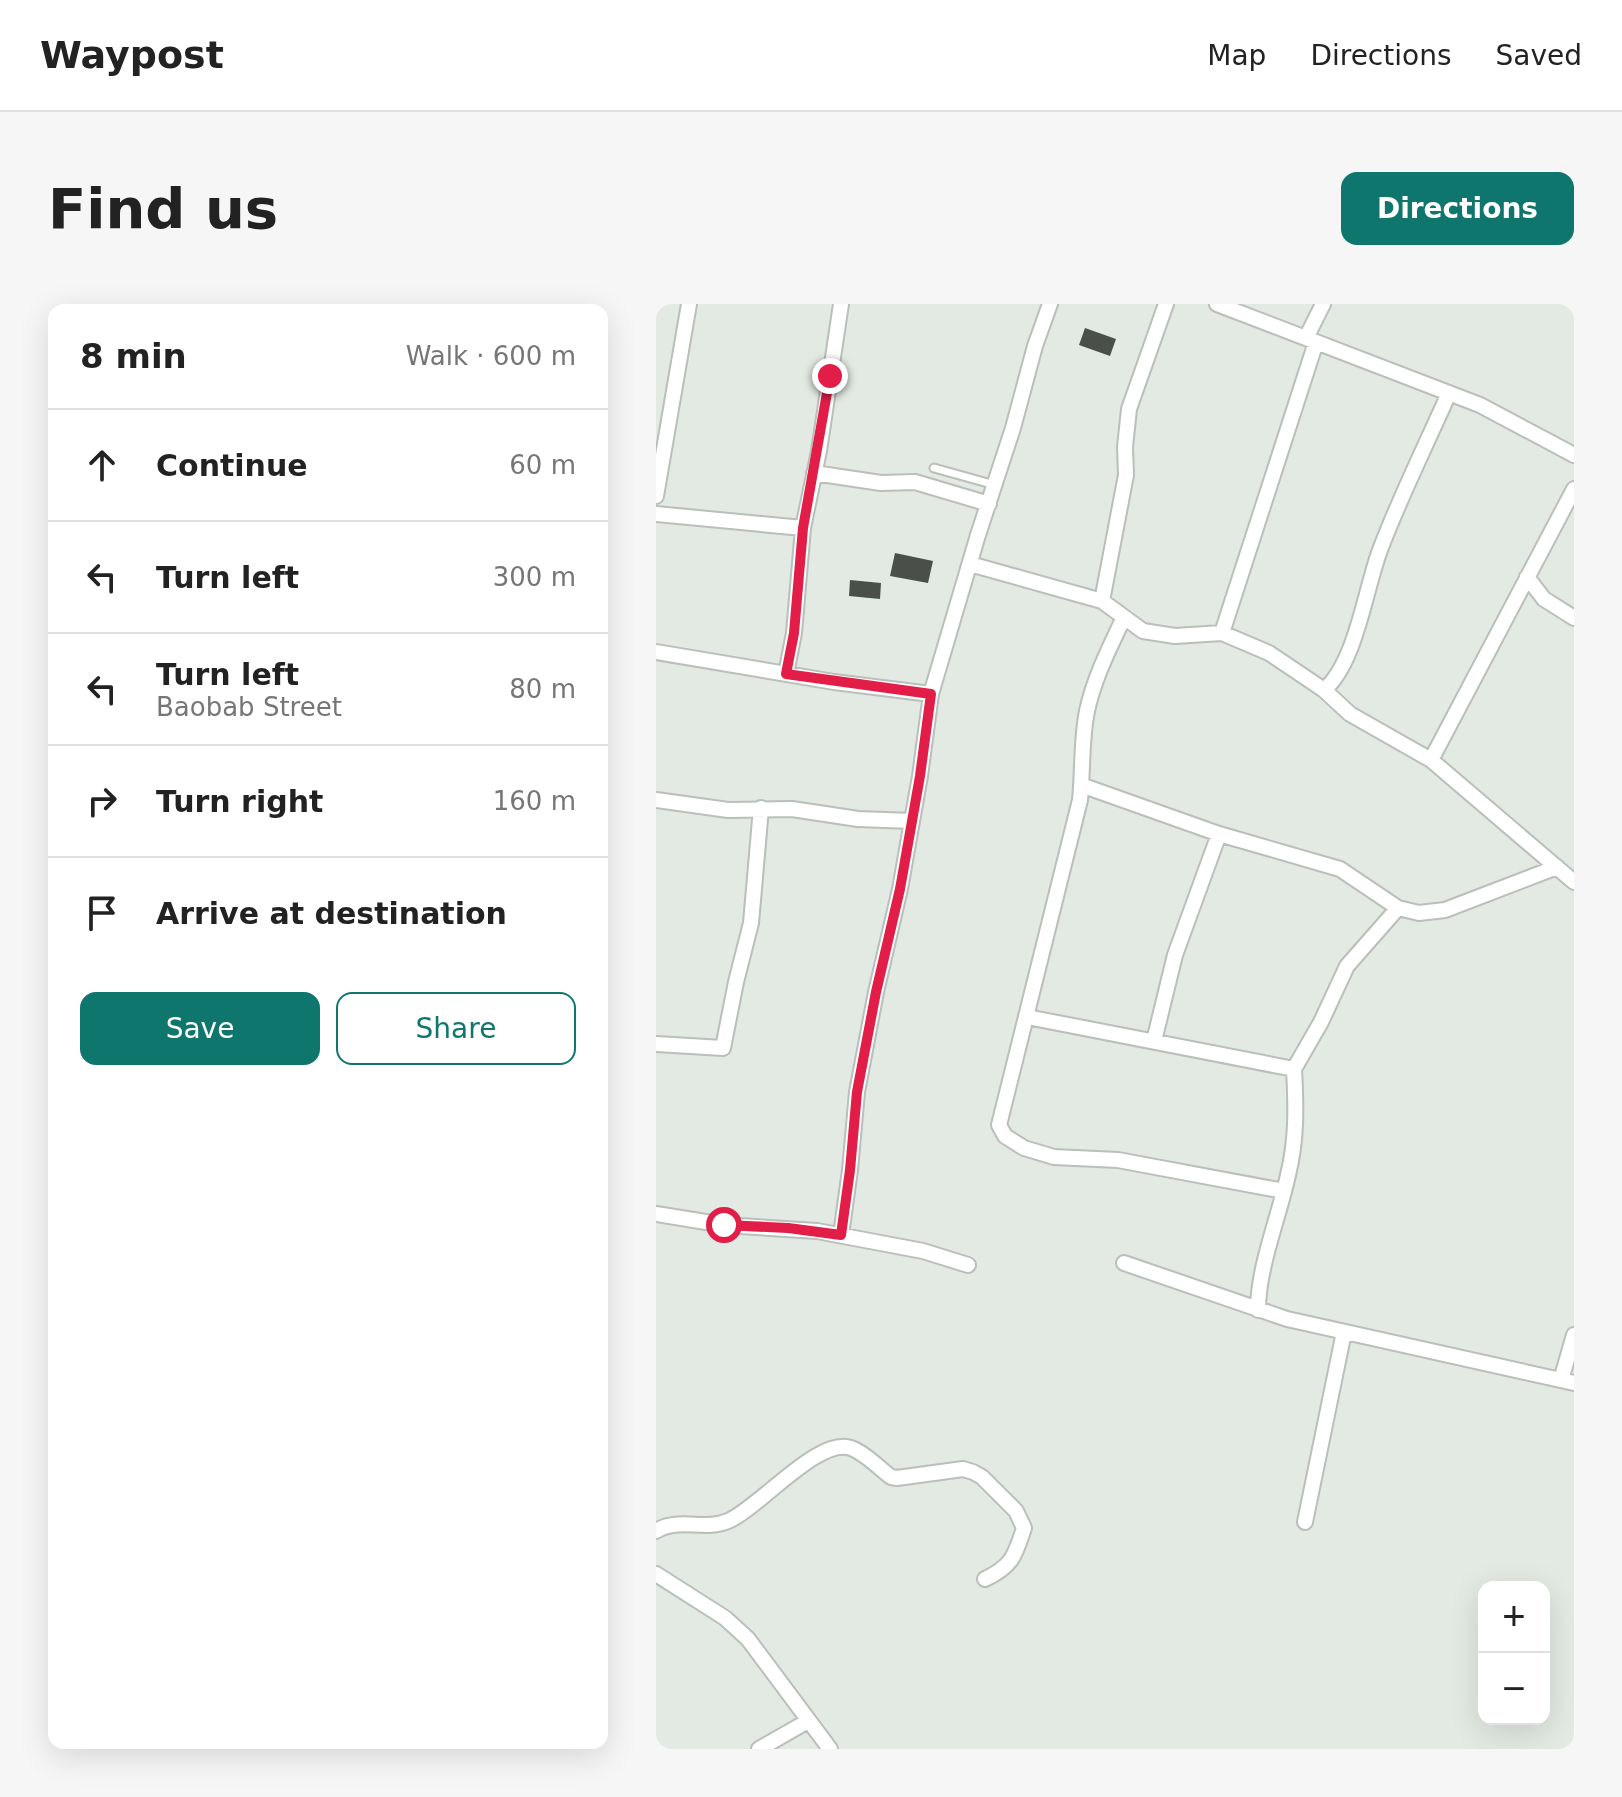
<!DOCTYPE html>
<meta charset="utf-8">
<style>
body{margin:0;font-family:"DejaVu Sans",sans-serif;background:#f6f6f6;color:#222}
.controls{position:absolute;right:24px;bottom:24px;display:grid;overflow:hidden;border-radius:16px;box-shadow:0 8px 32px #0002}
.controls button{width:72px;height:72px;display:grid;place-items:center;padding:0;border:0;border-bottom:2px solid #e0e0e0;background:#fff;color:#222;font:40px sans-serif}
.stop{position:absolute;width:24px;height:24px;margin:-18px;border:6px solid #e11d48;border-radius:50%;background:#fff}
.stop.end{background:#e11d48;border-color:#fff;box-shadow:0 2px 8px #0008}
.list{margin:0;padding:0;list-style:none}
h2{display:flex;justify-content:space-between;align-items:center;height:104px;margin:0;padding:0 32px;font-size:34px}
h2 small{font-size:26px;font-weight:400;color:#767676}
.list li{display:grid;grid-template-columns:52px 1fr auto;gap:24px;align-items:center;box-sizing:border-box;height:112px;padding:0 32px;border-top:2px solid #e0e0e0}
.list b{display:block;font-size:30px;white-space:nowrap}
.list p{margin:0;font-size:26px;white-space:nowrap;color:#767676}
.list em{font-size:26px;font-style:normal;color:#767676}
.actions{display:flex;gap:16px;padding:24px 32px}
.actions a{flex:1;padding:18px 0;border:2px solid #0f766e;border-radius:16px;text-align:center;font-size:28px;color:#0f766e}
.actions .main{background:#0f766e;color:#fff}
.icon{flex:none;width:44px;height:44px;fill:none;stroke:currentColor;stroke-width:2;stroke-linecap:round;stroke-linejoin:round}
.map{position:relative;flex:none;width:918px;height:1445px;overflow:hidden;border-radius:16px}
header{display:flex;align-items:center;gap:48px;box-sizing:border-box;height:112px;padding:0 40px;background:#fff;border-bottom:2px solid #e0e0e0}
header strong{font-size:38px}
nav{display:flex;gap:44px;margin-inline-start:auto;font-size:28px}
.intro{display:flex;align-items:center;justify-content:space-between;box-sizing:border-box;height:192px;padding:0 48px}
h1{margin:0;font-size:56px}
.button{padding:20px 36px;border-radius:16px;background:#0f766e;color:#fff;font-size:28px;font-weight:700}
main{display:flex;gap:48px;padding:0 48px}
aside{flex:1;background:#fff;border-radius:16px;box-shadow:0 8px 32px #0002}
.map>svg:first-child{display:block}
.building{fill:#4a4f4a}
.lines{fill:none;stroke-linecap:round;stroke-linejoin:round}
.service-casing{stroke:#b9bfb9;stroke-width:11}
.minor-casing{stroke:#b9bfb9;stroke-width:18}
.service{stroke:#fff;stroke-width:7}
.minor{stroke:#fff;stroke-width:14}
.route{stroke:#e11d48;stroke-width:10}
</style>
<header>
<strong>Waypost</strong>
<nav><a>Map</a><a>Directions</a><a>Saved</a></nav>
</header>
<div class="intro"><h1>Find us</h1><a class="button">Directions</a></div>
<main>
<aside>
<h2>8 min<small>Walk · 600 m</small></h2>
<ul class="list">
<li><svg class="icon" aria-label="ahead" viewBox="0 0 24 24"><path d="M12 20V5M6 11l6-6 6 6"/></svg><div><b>Continue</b></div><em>60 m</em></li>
<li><svg class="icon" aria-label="left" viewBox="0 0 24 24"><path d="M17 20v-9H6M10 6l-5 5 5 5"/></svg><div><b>Turn left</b></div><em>300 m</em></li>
<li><svg class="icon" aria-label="left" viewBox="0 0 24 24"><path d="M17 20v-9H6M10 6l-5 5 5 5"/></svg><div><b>Turn left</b><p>Baobab Street</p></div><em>80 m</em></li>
<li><svg class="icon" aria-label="right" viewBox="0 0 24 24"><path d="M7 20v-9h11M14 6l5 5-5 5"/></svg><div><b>Turn right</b></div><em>160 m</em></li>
<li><svg class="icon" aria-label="arrive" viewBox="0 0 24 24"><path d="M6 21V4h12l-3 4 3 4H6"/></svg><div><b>Arrive at destination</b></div></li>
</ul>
<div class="actions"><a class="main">Save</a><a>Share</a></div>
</aside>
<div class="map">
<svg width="918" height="1445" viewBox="0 0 918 1445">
<rect width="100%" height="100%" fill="#e3e9e3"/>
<path class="building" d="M429,24l31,11 -6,17 -31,-11z
M239,249l38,8 -5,22 -38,-7z
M194,276l31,3 -1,16 -31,-3z"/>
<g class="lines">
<defs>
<path id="service" d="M278,164l61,17"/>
<path id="minor" d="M561,0l263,101 94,50
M650,34l17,-34
M158,169l67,10 34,-1 74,22
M0,192l33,-192
M0,210l147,14
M314,260l132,37 41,30 32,5 47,-3 47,20 55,37 26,24 81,46 143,-271
M871,273l17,22 30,19
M446,297l24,-126 -1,-28 4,-38 37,-105
M468,313c-14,30 -30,61 -37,94 -6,30 -4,59 -7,89l-81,325 6,11 19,12 30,9 64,3 166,31
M566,329l94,-291
M0,348l178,30 97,12
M130,370l8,-41 9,-105 16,-77 22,-147
M668,386c32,-27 41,-100 56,-140 20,-53 46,-105 69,-157
M775,456l143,122
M425,481l138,49 121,35 58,39 21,5 26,-3 112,-43
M0,496l72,10 64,-1 66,10 54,2
M371,713l267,52 27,-47 26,-56 51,-58
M498,737l21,-86 44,-121
M0,740l67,4 13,-66 15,-59 10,-115
M0,910l68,11 93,6 106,20 45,14
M185,931l9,-65 7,-78 19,-100 24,-103 20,-113 11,-82 47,-159 35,-107 22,-82 15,-42
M468,959l163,56 287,64
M602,1006c0,-43 21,-93 30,-135 9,-36 8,-70 6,-106
M905,1076l13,-45
M649,1218l39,-190
M0,1227c22,-14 49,0 72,-10 31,-13 91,-85 123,-73 14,5 28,20 40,29l6,1 66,-9 10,3 9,5 34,34 8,17c-9,27 -11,38 -39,51
M0,1270l69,44 23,21 82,110
M103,1445l49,-28"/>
</defs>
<use href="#service" class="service-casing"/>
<use href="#minor" class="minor-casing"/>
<use href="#service" class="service"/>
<use href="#minor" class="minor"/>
</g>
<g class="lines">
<path class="route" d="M68,921l64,3 53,7 9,-65 7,-78 19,-100 24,-103 20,-113 11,-82 -145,-20 8,-41 9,-105 27,-152"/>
</g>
</svg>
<div class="controls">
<button>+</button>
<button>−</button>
</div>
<div class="stop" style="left:68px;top:921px"></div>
<div class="stop end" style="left:174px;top:72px"></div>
</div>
</main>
